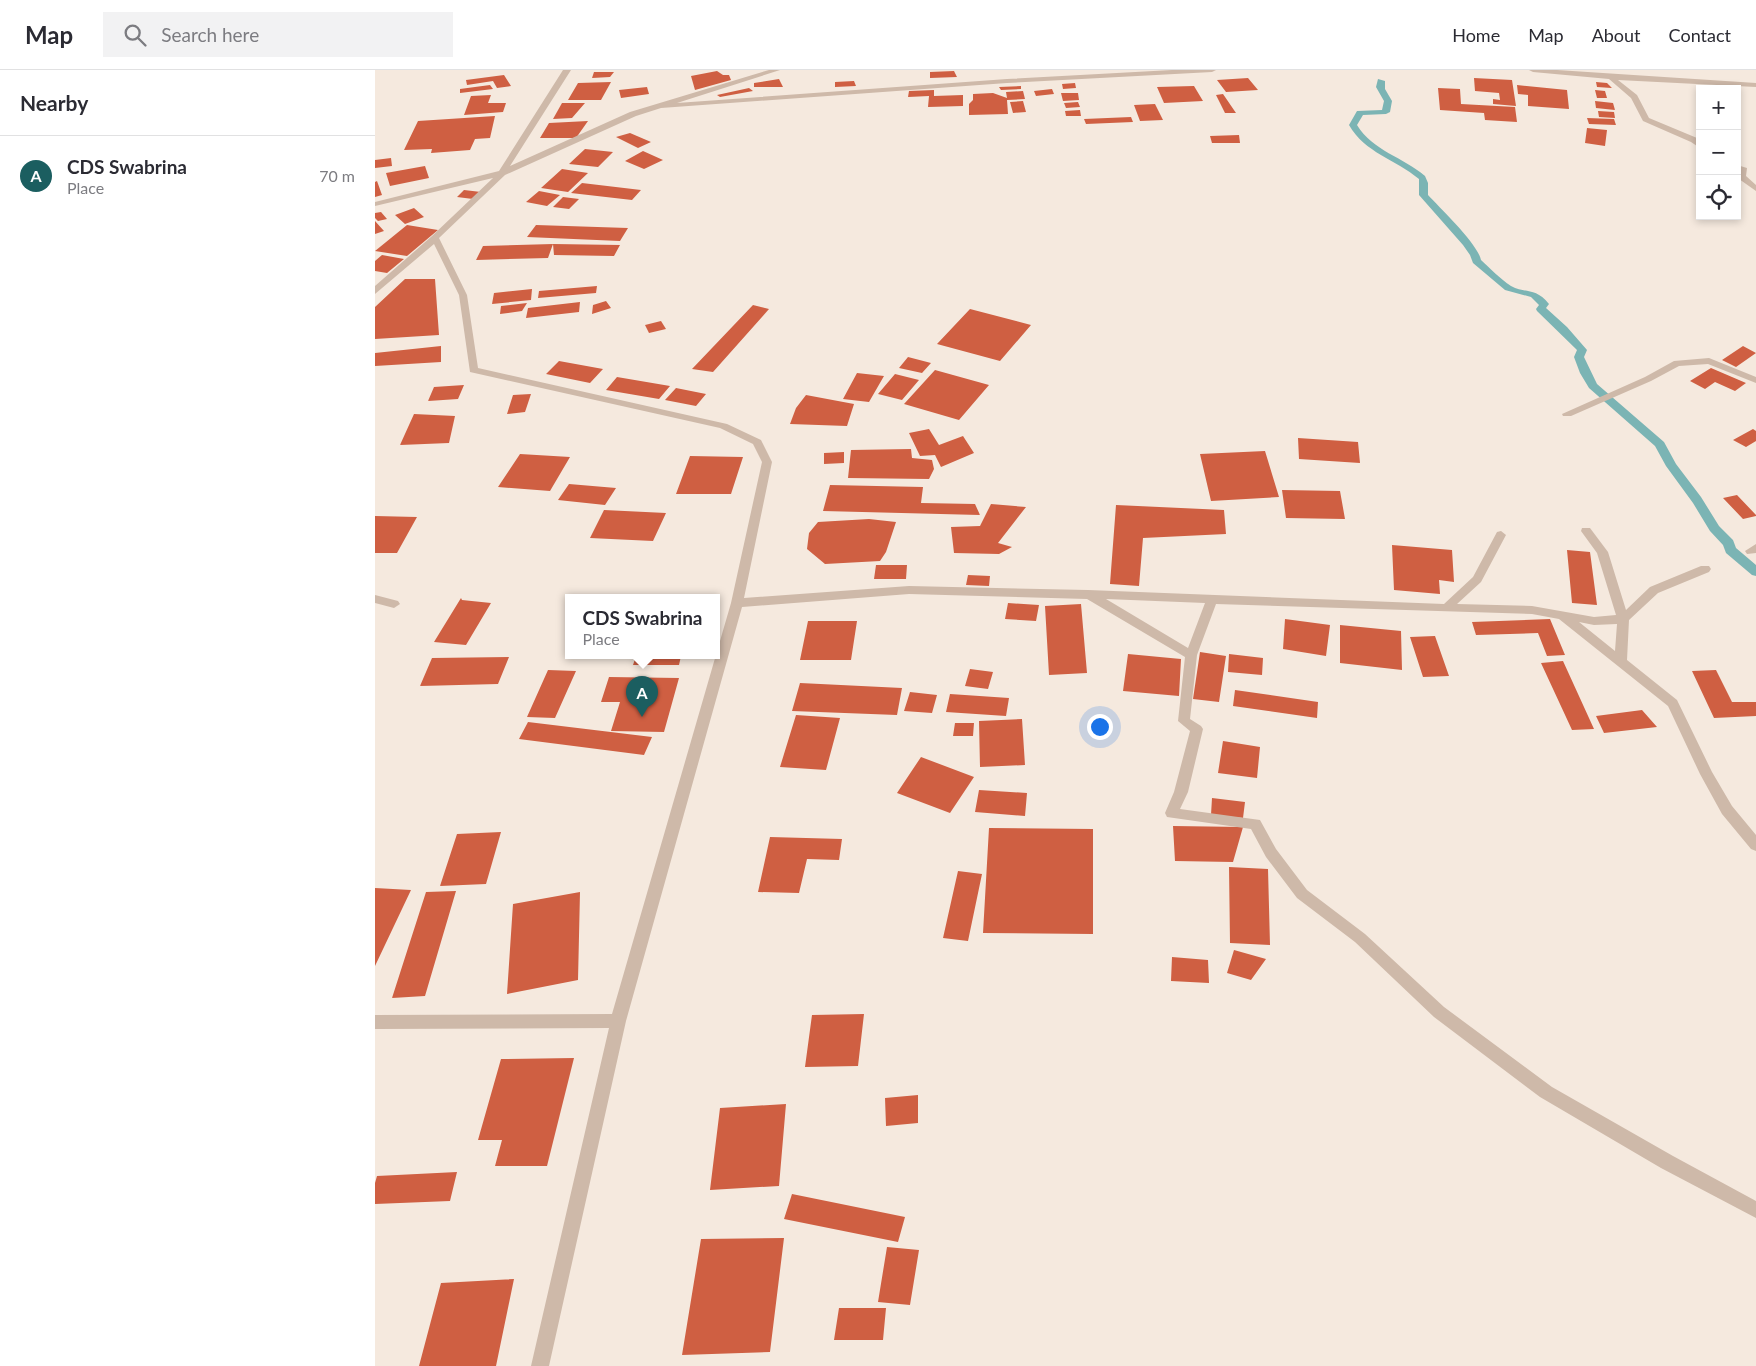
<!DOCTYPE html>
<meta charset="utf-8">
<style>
body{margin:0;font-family:Lato,sans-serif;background:#f2f2f3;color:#2b2b33}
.controls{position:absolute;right:15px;top:15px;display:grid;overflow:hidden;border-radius:0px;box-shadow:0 2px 8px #0003}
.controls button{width:45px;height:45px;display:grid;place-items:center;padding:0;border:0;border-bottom:1px solid #e1e1e2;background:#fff;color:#2b2b33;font:25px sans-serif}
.you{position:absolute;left:724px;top:656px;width:18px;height:18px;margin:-12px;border:4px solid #fff;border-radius:50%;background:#1a73e8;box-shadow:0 0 0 8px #1a73e833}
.badge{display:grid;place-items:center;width:32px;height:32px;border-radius:50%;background:#1b5e60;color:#fff;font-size:16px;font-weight:700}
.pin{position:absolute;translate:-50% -41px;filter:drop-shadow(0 1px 2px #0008)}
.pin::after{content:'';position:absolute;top:26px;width:18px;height:15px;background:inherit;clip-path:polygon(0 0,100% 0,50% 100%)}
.popup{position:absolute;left:190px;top:524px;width:155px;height:65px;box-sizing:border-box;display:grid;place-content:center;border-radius:0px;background:#fff;filter:drop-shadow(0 1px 4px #0005);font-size:16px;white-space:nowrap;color:#7c7c81}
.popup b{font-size:19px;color:#2b2b33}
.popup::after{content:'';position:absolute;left:50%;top:100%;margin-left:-10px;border:10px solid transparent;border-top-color:#fff}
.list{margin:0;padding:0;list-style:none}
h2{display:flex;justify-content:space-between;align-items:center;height:65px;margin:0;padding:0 20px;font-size:21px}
h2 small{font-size:16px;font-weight:400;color:#7c7c81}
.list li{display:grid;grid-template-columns:32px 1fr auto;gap:15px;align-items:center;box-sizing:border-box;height:80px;padding:0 20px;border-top:1px solid #e1e1e2}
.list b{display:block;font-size:19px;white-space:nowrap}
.list p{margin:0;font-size:16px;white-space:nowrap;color:#7c7c81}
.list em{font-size:16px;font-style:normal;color:#7c7c81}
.icon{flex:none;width:28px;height:28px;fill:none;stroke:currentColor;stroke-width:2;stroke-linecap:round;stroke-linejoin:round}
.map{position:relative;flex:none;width:1381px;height:1296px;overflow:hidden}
header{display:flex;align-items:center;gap:30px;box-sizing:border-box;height:70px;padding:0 25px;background:#fff;border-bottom:1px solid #e1e1e2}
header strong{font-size:24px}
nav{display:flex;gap:28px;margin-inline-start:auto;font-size:18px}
.search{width:350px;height:45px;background:#f2f2f3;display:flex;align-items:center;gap:12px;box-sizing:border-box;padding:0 18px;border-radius:0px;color:#7c7c81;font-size:19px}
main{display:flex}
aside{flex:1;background:#fff}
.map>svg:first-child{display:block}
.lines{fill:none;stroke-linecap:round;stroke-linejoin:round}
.stream{fill:#7bb4b4;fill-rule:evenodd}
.building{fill:#cf5f42}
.street{fill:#ceb9a9;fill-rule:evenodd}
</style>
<header>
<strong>Map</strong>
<div class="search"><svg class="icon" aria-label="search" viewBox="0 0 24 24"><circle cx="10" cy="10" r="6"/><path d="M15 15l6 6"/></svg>Search here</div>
<nav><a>Home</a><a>Map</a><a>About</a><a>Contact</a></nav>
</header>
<main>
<aside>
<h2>Nearby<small></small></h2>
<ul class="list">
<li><span class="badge">A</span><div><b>CDS Swabrina</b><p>Place</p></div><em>70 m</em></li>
</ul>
</aside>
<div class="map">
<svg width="1381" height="1296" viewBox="0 0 1381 1296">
<rect width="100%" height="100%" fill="#f5e9de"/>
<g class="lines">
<path class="stream" d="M1003,9l7,2v8l7,12 -2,11 -4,2 -23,1 -6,10c16,26 46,32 68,51l3,7v12c12,13 50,49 53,65 9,8 19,19 30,26 15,8 24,1 38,18l-3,4 21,19 20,23 -3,7 13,27 67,58 12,22 25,33 18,29 14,14 3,8 20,17v11l-4,-1 -26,-22 -3,-8 -13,-14 -17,-28 -27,-37 -11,-20 -66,-58 -9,-15 -6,-16 3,-7 -40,-39 -1,-2 3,-4 -8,-8 -26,-7 -32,-27 -3,-8 -7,-10 -44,-50v-16c-24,-20 -54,-26 -70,-54l8,-14 25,-1 2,-9 -8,-14z"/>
</g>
<path class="building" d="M342,1l6,4h6l2,5 -36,10 -4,-14z
M579,1l3,6 -27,1v-6z
M219,2h20l-4,5 -18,1z
M129,5l7,11 -14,2 -4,-7 -26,4 -1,-5z
M873,8l10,12 -32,2 -9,-12z
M1099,8l38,2 4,26 -23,-2v-5l7,1 -1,-7 -24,-2z
M404,9l4,8h-29v-4z
M479,11l2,5 -21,1v-5z
M236,12l-10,18h-33l10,-17z
M1221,12l11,1 5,5 -15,-1z
M700,13l1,5 -13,1 -1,-5z
M115,15l3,4 -33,4v-4z
M1142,15l50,5 2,19 -41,-3v-11l-10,-1z
M646,16v3l-20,1 -2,-3z
M819,16l9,15 -39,2 -7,-16z
M272,17l2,7 -28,4 -2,-8z
M374,18l4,3 -33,6 -3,-2z
M1063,18l22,1 1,15 54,3 2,15 -32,-2 -1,-7 -44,-3z
M677,19l2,5 -18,2 -2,-5z
M559,20v6l29,-1v11l-35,1 1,-11 -21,1 1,-6z
M1220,20l10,1 2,7h-10z
M648,21l2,8 -18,1 1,14 -39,1v-11l4,-4v-6l20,-1 14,5 -1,-6z
M686,23h17l1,7 -16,1z
M848,24l13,19h-11l-9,-18z
M116,25l-3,8h18l-3,9 -39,3 7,-19z
M648,31l3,11 -13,1 -3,-11z
M1220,31l18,2 2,7 -19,-2z
M703,32l2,5 -14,1 -2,-5z
M187,33h23l-13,15 -19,1z
M780,34l8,16 -23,1 -6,-16z
M705,40l1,6h-15l-1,-5z
M1223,41l16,1 1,6 -16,-1z
M120,46l-5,22 -15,1 -5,11 -39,3 1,-4 -28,1 14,-29z
M756,47l2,5 -47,2 -2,-5z
M1212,48l27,1 2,6 -27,-1z
M213,51l-12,17h-36l9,-15z
M1212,58l20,2 -2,16 -20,-3z
M255,63l21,9 -13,6 -22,-11z
M864,65l1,8h-28l-2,-7z
M210,79l28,3 -15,15 -29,-3z
M268,81l20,9 -19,9 -19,-8z
M16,88l1,8 -17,2v-8z
M50,96l4,12 -39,8 -4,-13z
M187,99l26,4 -20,19 -27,-4z
M2,111l5,14 -7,2v-15z
M207,113l59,7 -9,10 -61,-7z
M89,120l17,2 -8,7 -16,-2z
M164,121l21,4 -13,11 -21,-4z
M188,127l16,2 -10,10 -16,-2z
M39,138l10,9 -19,7 -10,-9z
M6,142l6,7 -9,2 -3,-3v-5z
M0,151l9,10 -9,3z
M32,155l31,5 -31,26 -32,-5z
M161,155l92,3 -8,13 -93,-4z
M178,174l-5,14 -72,2 7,-14z
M178,174l67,1 -6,11 -60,-1z
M7,185l22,4 -17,14 -12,-2v-10z
M30,209h30l4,56 -64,4v-32z
M222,216l-1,7 -58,5 1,-7z
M157,219l-1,11 -39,4 2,-11z
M231,231l5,7 -19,6 1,-9z
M205,232l-1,10 -53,6 2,-10z
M152,233l-5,8 -22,3 1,-8z
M378,235l16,4 -56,63 -21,-3z
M595,239l61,16 -31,36 -63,-17z
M286,251l5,8 -17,4 -4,-8z
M66,276v16l-66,4v-13z
M1368,276l13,7 -20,14 -14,-7z
M533,287l23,6 -9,10 -23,-5z
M184,291l44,8 -13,14 -44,-9z
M1336,298l35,15 -11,8 -20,-9 -10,7 -15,-8z
M560,300l54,15 -30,35 -55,-16z
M482,303l27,3 -15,26 -26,-3z
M520,304l24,6 -17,20 -24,-6z
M242,307l53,9 -11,13 -53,-9z
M89,315l-6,14 -30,2 6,-14z
M301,318l30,6 -10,12 -31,-6z
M156,324l-6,18 -18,2 6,-19z
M431,325l48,9 -7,22 -57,-2 6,-16z
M39,344l41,2 -6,27 -49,2z
M554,359l10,16 24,-9 11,17 -33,14 -6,-12 -15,1 -11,-23z
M1378,359l3,2v10l-10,6 -13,-7z
M923,368l60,4 2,21 -61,-4z
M536,379l1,9 20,2 2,9 -5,10 -81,-1 3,-28z
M890,381l14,46 -68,4 -11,-47z
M469,382v11l-20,1v-11z
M145,384l50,3 -20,34 -52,-4z
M315,386l53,1 -12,37h-55z
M194,414l47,4 -11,17 -47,-5z
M455,415l93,2 -2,16 54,1 5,11 -157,-4z
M907,420l58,1 5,28 -59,-1z
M1362,425l19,20v1l-13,3 -20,-21z
M616,434l35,3 -28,36 14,4 -13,7 -45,-1 -3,-26 29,-1z
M741,435l108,5 2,24 -83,4 -4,48 -29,-2z
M229,440l62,3 -13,28 -63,-3z
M0,446l42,1 -20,36h-22z
M494,449l27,3 -10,30 -6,9 -55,3 -18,-15 2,-16 9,-11z
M1017,475l60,5 2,32 -15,-2 1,14 -46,-4z
M1192,480l23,2 7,53 -25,-2z
M501,495h31l-1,14h-32z
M593,505l22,1 -1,10 -23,-1z
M86,528l1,2 29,3 -25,42 -32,-3z
M633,533l31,2 -3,16 -31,-2z
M706,534l6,69 -38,2 -4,-69z
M910,549l45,6 -4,31 -43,-7z
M1175,549l15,36 -18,1 -9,-23 -62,2 -4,-13z
M433,551h49l-6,39h-51z
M965,555l61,6 1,39 -62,-7z
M1060,566l14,40 -26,1 -13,-40z
M825,582l26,4 -7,46 -26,-3z
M753,584l53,5 -2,37 -56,-5z
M854,584l34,4 -1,17 -34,-3z
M261,586h45l-2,9h-46z
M134,587l-11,27 -78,2 12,-28z
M1188,591l31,68 -22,1 -31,-67z
M595,599l23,3 -5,17 -23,-3z
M173,600l28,1 -21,47 -28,-1z
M1341,600l16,32h24v14l-42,2 -22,-47z
M234,607l70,1 -15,54 -53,-1 9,-29h-19z
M425,613l102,5 -5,27 -105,-4z
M860,620l83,12 -1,16 -84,-12z
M535,622l27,3 -5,18 -28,-2z
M575,624l59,4 -3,18 -60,-4z
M1267,640l15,17 -53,6 -8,-17z
M421,645l44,3 -14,52 -46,-3z
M647,649l3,46 -45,2 -1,-46z
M153,652l124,15 -8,18 -125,-16z
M580,653h19l-1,13h-20z
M848,671l37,6 -3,31 -39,-5z
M546,687l53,20 -24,36 -53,-20z
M604,720l48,3 -2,23 -50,-4z
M837,728l33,4 -2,16 -32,-3z
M798,756l70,1 -10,35 -58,-1z
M614,758l104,1v105l-110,-1z
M126,762l-15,52 -46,2 17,-52z
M395,767l72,2 -3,21 -32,-1 -8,34 -41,-1z
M854,797l39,2 2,76 -40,-2z
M583,801l24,3 -14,67 -25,-3z
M0,818l36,2 -36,76z
M81,821l-31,105 -33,2 34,-106z
M205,822l-2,88 -71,14 6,-90z
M859,880l32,9 -15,21 -24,-7z
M797,887l36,3 1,23 -38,-2z
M489,944l-6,52 -53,1 7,-52z
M199,988l-27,108h-52l7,-26h-24l23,-81z
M543,1025v28l-32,3 -1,-28z
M411,1034l-7,82 -69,4 10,-82z
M82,1102l-7,29 -75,3v-21l2,-7z
M417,1124l113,23 -7,25 -114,-23z
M409,1168l-14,114 -88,3 19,-116z
M512,1177l32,3 -9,55 -32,-3z
M139,1209l-18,87h-77l22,-83z
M464,1238h47l-3,32h-49z"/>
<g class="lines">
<path class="street" d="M188,0h8l-61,96 120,-54 139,-42h11l-103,33 330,-24 165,-9h44l-4,2 -205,11 -346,25 -25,8 -131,59 -66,63 28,57 11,73 249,56 34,16 11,22 -28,136 165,-12 179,4 356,14 29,-27 24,-45 4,-1 5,4 -25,47 -24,22 75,2 62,11 22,-2 -19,-62 -16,-22 1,-3h8l18,24 18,58 24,-23 51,-21h8l2,3 -2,3 -51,21 -29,27 -2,40 50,40 35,72 20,34 24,29v16l-5,-2 -29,-35 -22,-40 -32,-68 -109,-87 -27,-5 -316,-10 -19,51 -7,64 11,7 2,3 -15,63 -8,17 80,11 16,29 31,41 58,44 79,73 108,80 121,69 83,45v17l-95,-50 -121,-71 -106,-80 -79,-75 -58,-44 -31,-41 -15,-28 -84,-12 -2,-4 9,-21 16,-61 -12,-10 7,-64 -98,-58 -178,-5 -167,13 -116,414 -77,345h-18l78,-338 -234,1v-14l237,-1 119,-411 31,-141 -9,-18 -33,-16 -250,-56 -11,-77 -25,-51 -59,50v-8l57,-50 61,-58 -118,28v-4l124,-31zM731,529l99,4 -17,45zM1204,552l15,3 23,-1 -2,27z
M1154,0h28l199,13v4l-138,-7 19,15 12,23 48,20 3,3v7l-9,-6 -48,-21 -12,-23 -22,-19 -76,-7z
M1362,95l10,3 -1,8 10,9v6l-17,-12 1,-8 -3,-1z
M1334,288l47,19v6l-48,-19 -29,2 -28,15 -80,35h-8l-1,-2 83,-37 29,-16z
M1381,474v9l-9,1 -2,-3z
M0,525l23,6 2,3 -6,4 -19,-5z"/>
</g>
</svg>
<div class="controls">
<button>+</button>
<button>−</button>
<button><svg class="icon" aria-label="locate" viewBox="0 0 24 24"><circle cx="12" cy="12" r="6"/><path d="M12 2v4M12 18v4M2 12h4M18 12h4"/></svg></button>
</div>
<div class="you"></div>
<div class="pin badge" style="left:267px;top:647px">A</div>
<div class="popup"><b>CDS Swabrina</b>Place</div>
</div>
</main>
